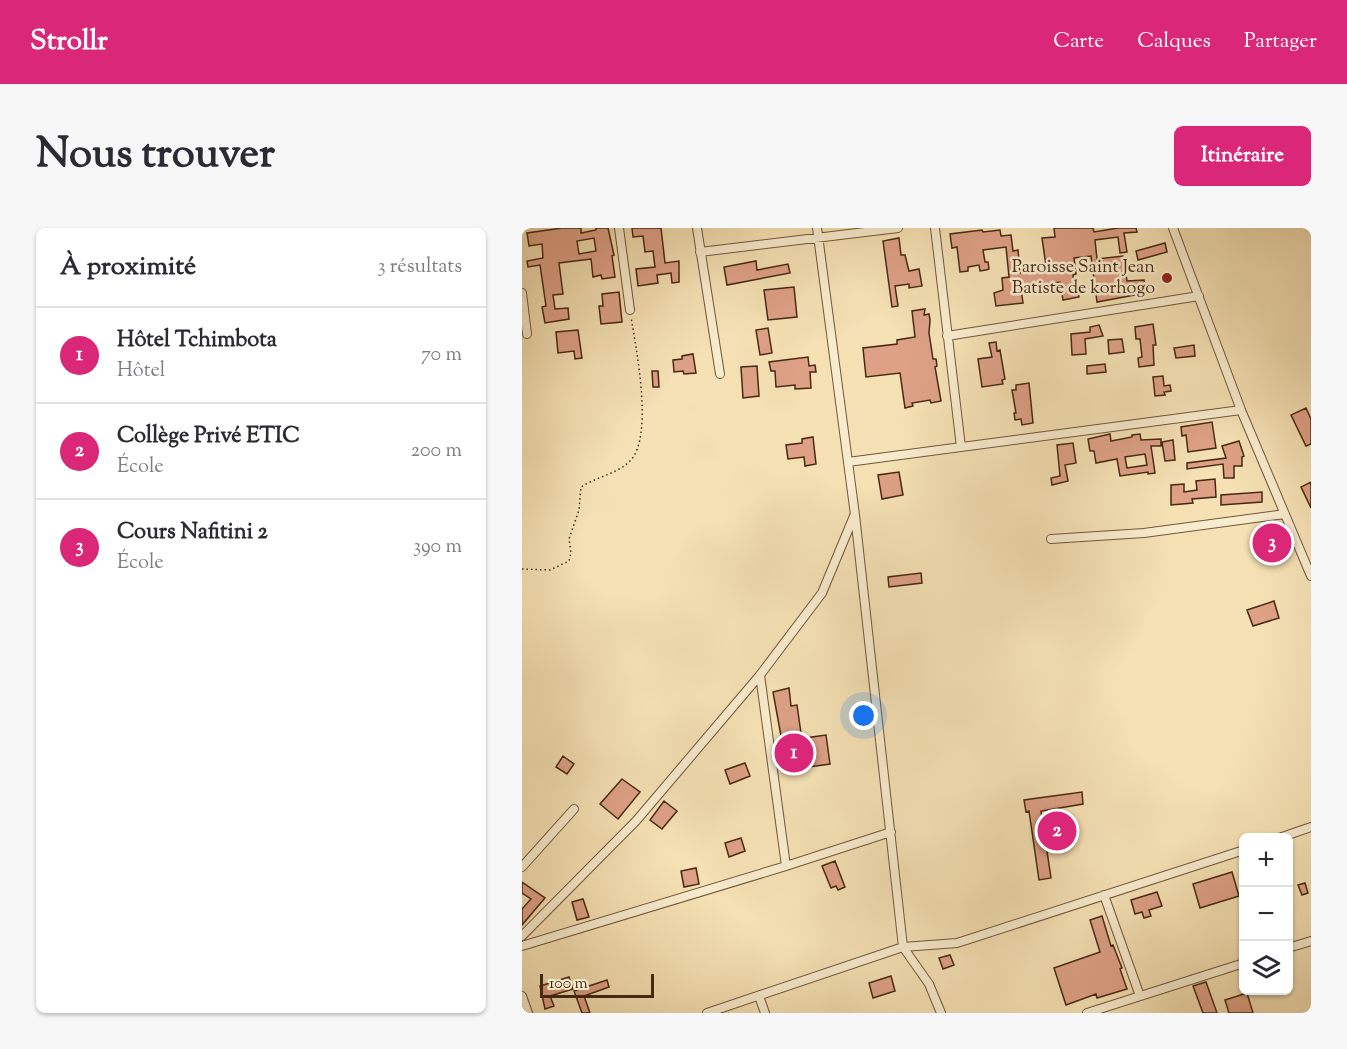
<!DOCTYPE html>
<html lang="fr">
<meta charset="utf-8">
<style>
body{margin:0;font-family:"Sorts Mill Goudy",serif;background:#f7f7f7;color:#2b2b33}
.controls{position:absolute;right:18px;bottom:18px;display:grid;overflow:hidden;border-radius:9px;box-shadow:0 2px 4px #0004}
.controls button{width:54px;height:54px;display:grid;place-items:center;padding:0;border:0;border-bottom:2px solid #e1e1e2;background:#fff;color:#2b2b33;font:30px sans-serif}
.scale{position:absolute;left:18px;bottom:15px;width:114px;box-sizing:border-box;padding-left:6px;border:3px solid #472912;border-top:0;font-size:16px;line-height:21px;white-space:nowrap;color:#472912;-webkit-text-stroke:4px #f8ecce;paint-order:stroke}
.you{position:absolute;left:342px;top:488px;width:21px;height:21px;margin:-15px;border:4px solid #fff;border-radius:50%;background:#1a73e8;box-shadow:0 0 0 9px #1a73e833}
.badge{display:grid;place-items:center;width:39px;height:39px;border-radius:50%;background:#db2777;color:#fff;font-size:20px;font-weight:700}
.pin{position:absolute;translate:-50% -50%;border:3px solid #fff;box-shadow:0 2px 6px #0006}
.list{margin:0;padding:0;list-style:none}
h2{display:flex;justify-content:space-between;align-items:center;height:78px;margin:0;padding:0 24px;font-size:26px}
h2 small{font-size:20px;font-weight:400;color:#7c7c81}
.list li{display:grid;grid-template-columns:39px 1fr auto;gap:18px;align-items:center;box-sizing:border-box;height:96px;padding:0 24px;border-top:2px solid #e1e1e2}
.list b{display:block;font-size:22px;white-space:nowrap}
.list p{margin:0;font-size:20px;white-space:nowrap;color:#7c7c81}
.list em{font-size:20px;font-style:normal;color:#7c7c81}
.icon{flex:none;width:33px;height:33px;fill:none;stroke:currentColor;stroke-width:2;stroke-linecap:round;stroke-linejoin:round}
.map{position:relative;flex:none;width:789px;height:785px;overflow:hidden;border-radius:9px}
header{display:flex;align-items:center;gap:36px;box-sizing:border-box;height:84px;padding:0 30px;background:#db2777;color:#fff}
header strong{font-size:28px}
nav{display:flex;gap:33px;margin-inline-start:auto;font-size:21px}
.intro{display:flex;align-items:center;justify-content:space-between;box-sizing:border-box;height:144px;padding:0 36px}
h1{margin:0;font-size:42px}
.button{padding:15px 27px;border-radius:9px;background:#db2777;color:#fff;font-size:21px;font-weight:700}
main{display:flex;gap:36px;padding:0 36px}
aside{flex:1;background:#fff;border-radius:9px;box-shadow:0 2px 4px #0004}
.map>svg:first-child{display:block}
.building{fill:#dea186;stroke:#472912;stroke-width:1.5;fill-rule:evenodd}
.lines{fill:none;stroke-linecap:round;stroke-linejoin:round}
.minor-casing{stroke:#72573a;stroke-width:10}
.path{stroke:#472912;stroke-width:1.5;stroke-dasharray:1.5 3;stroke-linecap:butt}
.minor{stroke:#f8ecce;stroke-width:8}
.poi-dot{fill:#8f2418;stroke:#f8ecce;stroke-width:2}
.labels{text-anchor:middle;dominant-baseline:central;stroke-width:5;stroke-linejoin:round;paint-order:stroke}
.poi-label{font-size:18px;fill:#472912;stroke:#f8ecce;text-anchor:end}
</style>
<header>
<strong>Strollr</strong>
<nav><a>Carte</a><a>Calques</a><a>Partager</a></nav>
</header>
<div class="intro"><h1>Nous trouver</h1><a class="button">Itinéraire</a></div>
<main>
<aside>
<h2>À proximité<small>3 résultats</small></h2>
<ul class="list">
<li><span class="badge">1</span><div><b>Hôtel Tchimbota</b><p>Hôtel</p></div><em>70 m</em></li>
<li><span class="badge">2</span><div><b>Collège Privé ETIC</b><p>École</p></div><em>200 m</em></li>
<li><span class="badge">3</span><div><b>Cours Nafitini 2</b><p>École</p></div><em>390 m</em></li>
</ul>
</aside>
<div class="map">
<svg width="789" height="785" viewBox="0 0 789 785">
<rect width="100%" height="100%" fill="#f5e1b4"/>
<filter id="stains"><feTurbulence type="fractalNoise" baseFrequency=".00333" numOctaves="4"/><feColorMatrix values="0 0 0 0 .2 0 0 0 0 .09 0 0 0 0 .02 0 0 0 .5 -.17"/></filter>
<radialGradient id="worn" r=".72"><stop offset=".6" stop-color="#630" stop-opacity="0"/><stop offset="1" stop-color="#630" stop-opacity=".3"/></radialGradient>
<path class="building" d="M40,0h19v5l15,-3v-2h12l6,27 -2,1 3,21 -13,2 -1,-4 -8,2 -2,-18 -32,4 4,31 -10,1 2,14 13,-1 1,11 -24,4 -3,-16 4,-1 -6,-41 -12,2 -1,-6 16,-3 -1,-14 -13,2 -2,-13zM72,10l2,13 -17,3 -2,-13z
M110,0h29l4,35 14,-2v21l-7,1 -1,-10 -14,2 1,8 -20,3 -2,-17 19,-2 -2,-16 -8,1 -2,-16 -10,1z
M532,0h39l1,4 24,-4h18l1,4 -13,1 3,19 -7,1 -2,-16 -23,3 2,19 26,-3 4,25 17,-1 2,13 -49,9 -6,-46 -17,2 2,16 -3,1 1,12 3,-1 2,11 -16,3 -3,-18 -39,6 2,15 -27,3 -2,-13 9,-3 -1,-12 7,-1 -3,-30 -23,3 2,12h3l1,7 -3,1 -6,1 -1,-6 -11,2v4l-8,1 -3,-25 -5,1 -2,-14 32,-4 1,2 17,-2 1,6 10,-1 2,16 5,-1 2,23 24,-3v-4h2l-4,-28 13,-1z
M377,10l2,17h4l4,16 10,-2 3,17 -13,2v-4l-14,2 3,20 -6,1 -9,-66z
M643,15l2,9 -29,8 -2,-9z
M234,33l1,9 31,-6 2,9 -63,12 -3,-18z
M272,59l3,30 -29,3 -4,-30z
M97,64l3,30 -21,2 -2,-18h4l-1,-12z
M403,81l-1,6 5,-1 1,6 -1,13 4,26h3l1,7 -2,1 6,34 -10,2 -1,-3 -18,3 1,3 -8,2 -5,-35 -34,4 -3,-29 34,-4v-4l18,-3 -3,-26z
M631,96l3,21h-3l1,20 -15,2 -1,-9 4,-1 -2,-18h-4l-1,-12z
M577,97l4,11 -18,3 1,15 -14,1 -1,-21 19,-2v-5z
M246,100l4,25 -12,2 -4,-25z
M56,102l4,28 -7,1 -1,-8 -16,2 -2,-21z
M600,111l2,13 -15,2 -1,-14z
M474,114l1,9 3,-1 5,29 -3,1 1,4 -21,3 -4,-28 14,-2 -3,-14z
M672,117l1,11 -19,2 -2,-10z
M171,126l3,19 -12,1 -1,-3 -9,1 -1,-12 9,-1v-3z
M286,129l1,9 6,-1 1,7h-6l1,16 -16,1v-4l-19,2 -1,-16h-4l-2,-9z
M583,136l1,8 -19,2v-8z
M235,138l2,30 -16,2 -2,-31z
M130,143h6l1,16h-6z
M641,148l1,10 6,-1 1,6 -7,1 1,3 -10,1 -2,-19z
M507,155l4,40 -11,2 -1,-6 -6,1 -1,-7h2l-4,-23h4v-5z
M784,180l5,11v25l-5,2 -15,-31z
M690,194l4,26 -28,4 -2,-17 -4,1 -1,-9z
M588,206l1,7 21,-4v-2l8,-1 1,6 20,-1v7h-10l4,27 -7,1v-2l-28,4 -3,-17 -21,4 -2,-12h-4l-2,-12zM623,226l2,11 -20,3 -2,-11z
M291,209l3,27 -11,2 -1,-9 -16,2 -2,-14 16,-2v-4z
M651,212l2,20 -10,1 -3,-19z
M717,213l5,15 -2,1v9h-8v12h-10l-1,-14 -36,5v-6l39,-5 -4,-12z
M551,215l3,20 -11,2 3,16 -16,4 -1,-7 9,-2 -3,-31z
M377,244l4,23 -21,4 -4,-24z
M693,251l1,18 -24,2 1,4 -22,2v-20l13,-1v8l13,-2 -1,-9z
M789,254v26l-10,-21z
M740,264v10l-41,3v-10z
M399,345l1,10 -33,4 -1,-10z
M752,373l5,17 -26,8 -6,-16z
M267,460l2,18 6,-1 4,28 -20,3 -8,-44z
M304,507l4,29 -21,3 -4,-29z
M41,528l11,8 -7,10 -11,-7z
M223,535l5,13 -20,8 -5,-14z
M100,551l18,13 -22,27 -18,-15z
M560,564l1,12 -42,7 10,67 -12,2 -10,-69 -3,1 -2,-12z
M142,573l13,10 -15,18 -12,-9z
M219,610l4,13 -16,6 -4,-14z
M313,633l10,26 -7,3 -2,-4 -5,2 -9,-22z
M174,640l3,16 -15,3 -3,-16z
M710,644l7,24 -39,12 -7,-24z
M0,654l23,16 -23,27v-16l9,-10 -9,-6z
M783,655l3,10 -6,2 -4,-10z
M635,664l5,14 -13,4 2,6 -7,2 -2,-6 -7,2 -4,-14z
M61,671l6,18 -12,3 -5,-18z
M580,688l9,30 2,-1 9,23 -2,1 7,20 -30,9 -1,-4 -30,11 -12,-37 46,-16 -10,-32z
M428,727l4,10 -11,4 -4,-11z
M369,748l4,15 -22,7 -4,-15z
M47,749l4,12 -23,7 4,10 -9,3 -5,-23z
M85,752l2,7 -25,9 6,17h-8l-8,-22z
M684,754l11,31h-14l-10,-27z
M725,765l6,20h-24l-4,-13z"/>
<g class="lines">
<defs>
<path id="minor" d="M97,0l11,82
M175,0l23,146
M295,0l38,287 48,432 26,37 12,29
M413,0l26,219
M651,0l68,182 70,166
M178,24l198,-24
M0,65l5,41
M425,108l252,-40
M326,234l393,-52
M529,311l93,-6 141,-19
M238,447l26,191
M757,610l32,-11
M0,639l52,-58
M582,667l36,101
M0,708l114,-115 124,-146 62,-82 32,-77
M0,718l264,-80 105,-34
M766,720l23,-7
M0,768l6,17
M237,768l6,17
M185,785l196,-66 54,-4 287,-93
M565,785l157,-50"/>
</defs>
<use href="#minor" class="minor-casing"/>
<path class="path" d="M0,341l28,1 19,-9 2,-8 -2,-14 10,-29 2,-23c15,-10 36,-13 49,-26 24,-24 6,-113 1,-144"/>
<use href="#minor" class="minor"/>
</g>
<circle class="poi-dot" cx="645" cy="50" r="6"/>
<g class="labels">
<g class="poi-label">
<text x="633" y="40">Paroisse Saint Jean<tspan x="633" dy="21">Batiste de korhogo</tspan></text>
</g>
</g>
<rect width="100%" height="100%" filter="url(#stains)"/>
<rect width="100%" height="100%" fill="url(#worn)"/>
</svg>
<div class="controls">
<button>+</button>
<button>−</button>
<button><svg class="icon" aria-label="layers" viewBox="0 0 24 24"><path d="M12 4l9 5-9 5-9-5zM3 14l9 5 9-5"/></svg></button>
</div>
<div class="scale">100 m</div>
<div class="you"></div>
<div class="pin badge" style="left:272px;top:525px">1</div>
<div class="pin badge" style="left:535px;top:603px">2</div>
<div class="pin badge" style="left:750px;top:315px">3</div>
</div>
</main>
